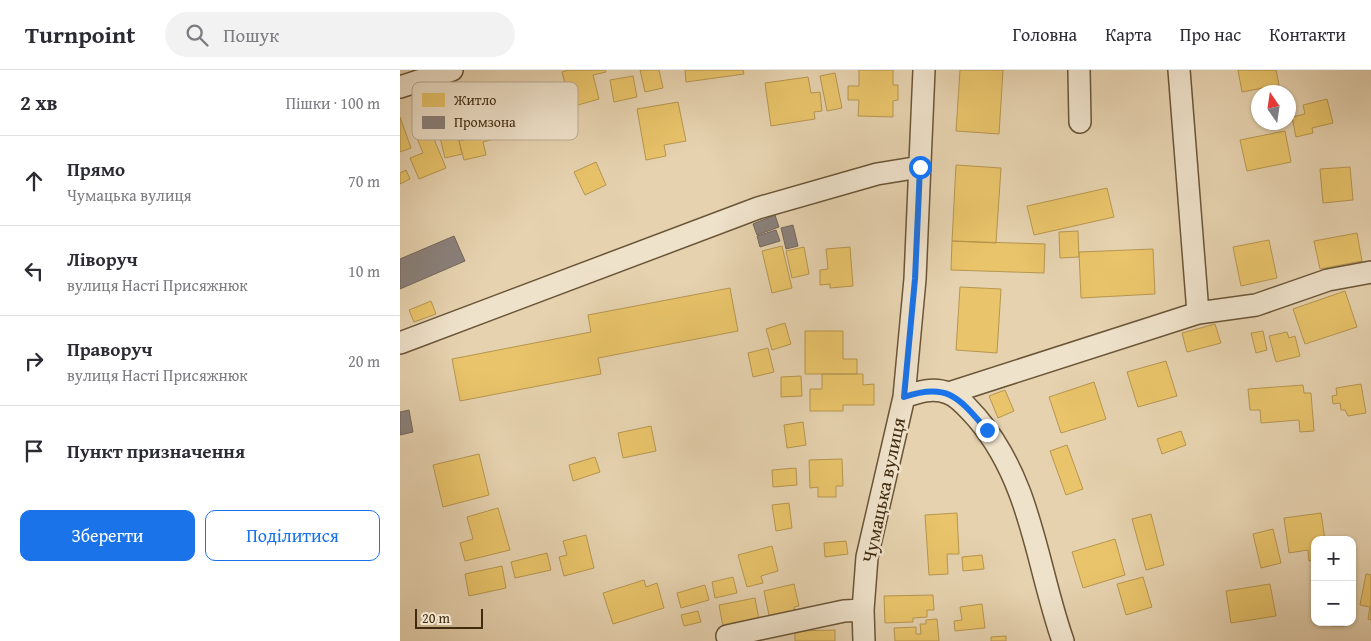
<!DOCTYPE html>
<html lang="uk">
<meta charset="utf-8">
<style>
body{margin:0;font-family:"Gentium Book Plus",serif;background:#f2f2f3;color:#2b2b33}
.controls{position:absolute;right:15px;bottom:15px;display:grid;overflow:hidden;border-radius:10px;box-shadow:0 1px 4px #0004}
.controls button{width:45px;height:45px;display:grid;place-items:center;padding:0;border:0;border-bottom:1px solid #e1e1e2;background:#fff;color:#2b2b33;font:25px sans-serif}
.compass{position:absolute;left:851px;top:15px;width:45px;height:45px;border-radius:50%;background:#fff;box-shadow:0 1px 4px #0004;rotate:347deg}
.scale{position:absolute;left:15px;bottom:12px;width:68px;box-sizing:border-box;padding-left:5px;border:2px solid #412b0f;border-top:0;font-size:14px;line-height:18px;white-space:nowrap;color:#412b0f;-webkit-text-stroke:4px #efe2cb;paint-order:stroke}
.stop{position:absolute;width:15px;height:15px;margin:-11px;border:4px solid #1a73e8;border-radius:50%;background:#fff}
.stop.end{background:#1a73e8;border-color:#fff;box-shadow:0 1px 5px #0008}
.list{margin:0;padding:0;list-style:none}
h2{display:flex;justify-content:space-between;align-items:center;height:65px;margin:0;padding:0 20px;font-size:21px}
h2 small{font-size:16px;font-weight:400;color:#7c7c81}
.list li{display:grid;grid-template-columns:32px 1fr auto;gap:15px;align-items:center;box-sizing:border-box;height:90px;padding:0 20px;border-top:1px solid #e1e1e2}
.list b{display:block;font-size:19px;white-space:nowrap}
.list p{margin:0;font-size:16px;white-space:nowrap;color:#7c7c81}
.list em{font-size:16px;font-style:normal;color:#7c7c81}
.actions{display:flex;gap:10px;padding:15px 20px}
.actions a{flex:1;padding:11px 0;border:1px solid #1a73e8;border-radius:10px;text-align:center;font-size:18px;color:#1a73e8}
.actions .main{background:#1a73e8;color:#fff}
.icon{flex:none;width:28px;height:28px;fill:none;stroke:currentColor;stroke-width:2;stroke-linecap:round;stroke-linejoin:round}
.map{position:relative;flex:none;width:971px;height:571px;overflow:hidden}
header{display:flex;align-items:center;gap:30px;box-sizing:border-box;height:70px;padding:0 25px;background:#fff;border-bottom:1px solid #e1e1e2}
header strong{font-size:24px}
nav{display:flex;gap:28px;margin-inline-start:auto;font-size:18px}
.search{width:350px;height:45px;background:#f2f2f3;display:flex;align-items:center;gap:12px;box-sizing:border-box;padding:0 18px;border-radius:28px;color:#7c7c81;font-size:19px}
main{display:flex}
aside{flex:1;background:#fff}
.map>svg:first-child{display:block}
.homes{fill:#e9c46a;stroke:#b7964f}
.industry{fill:#8a817c;stroke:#74675b}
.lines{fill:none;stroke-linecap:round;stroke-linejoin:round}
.minor-casing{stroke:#6a5537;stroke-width:24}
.minor{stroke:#efe2cb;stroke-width:21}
.route{stroke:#1a73e8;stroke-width:6}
.labels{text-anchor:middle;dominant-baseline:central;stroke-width:5;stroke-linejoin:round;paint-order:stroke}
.street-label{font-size:19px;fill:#412b0f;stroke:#efe2cb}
.key{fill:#efe2cb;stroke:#bbab93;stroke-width:1}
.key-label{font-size:14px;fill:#412b0f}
</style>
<header>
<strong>Turnpoint</strong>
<div class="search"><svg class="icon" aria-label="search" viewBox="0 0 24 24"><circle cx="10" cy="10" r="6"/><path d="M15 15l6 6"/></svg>Пошук</div>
<nav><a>Головна</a><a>Карта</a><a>Про нас</a><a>Контакти</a></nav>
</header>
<main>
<aside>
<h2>2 хв<small>Пішки · 100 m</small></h2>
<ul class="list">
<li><svg class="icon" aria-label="ahead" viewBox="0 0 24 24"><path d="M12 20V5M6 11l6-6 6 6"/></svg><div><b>Прямо</b><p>Чумацька вулиця</p></div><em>70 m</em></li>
<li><svg class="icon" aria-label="left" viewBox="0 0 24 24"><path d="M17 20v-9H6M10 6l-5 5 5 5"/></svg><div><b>Ліворуч</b><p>вулиця Насті Присяжнюк</p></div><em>10 m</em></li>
<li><svg class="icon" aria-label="right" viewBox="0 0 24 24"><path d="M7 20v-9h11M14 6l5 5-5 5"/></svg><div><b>Праворуч</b><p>вулиця Насті Присяжнюк</p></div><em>20 m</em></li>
<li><svg class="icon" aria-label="arrive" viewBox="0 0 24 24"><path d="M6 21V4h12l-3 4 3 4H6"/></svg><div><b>Пункт призначення</b></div></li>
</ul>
<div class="actions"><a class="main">Зберегти</a><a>Поділитися</a></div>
</aside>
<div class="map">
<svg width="971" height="571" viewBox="0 0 971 571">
<rect width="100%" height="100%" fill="#e6d2af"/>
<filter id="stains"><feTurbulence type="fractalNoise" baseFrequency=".004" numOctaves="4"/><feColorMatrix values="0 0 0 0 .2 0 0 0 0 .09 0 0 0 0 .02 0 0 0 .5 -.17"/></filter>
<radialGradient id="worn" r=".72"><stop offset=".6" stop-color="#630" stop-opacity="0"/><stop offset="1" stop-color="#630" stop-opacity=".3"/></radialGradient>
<path class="homes" d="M168,0h37l1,2 -13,3 6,24 -28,8 -9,-35z
M240,0h19l4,18 -18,4z
M285,0h58l1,4 -58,8z
M459,0h34v15h5v15l-5,1v16l-35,-1 1,-16h-11v-14h11z
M560,0h43l-4,64 -43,-3z
M838,0h38l3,15 -37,7z
M435,3l7,35 -15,3 -7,-35z
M233,6l4,21 -23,5 -4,-22z
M408,7l3,16 9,-1 2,19 -8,1 1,7 -44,7 -6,-43z
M111,14l7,28 -29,7 5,20 -11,3 3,13 -22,5 -5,-19 14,-3 -10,-43z
M927,29l6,24 -21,5 1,5 -17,4 -4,-20 13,-3 -2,-9z
M278,32l8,39 -22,4 2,11 -20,4 -9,-51z
M52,39l10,45 -17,4 -11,-45z
M0,47l11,31 -11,4z
M29,57l17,41 -27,11 -9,-21 13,-5 -8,-20z
M885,61l6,31 -44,9 -7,-31z
M196,92l10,23 -21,10 -11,-23z
M556,95l45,3 -5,75 -44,-2z
M950,97l3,33 -30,3 -3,-34z
M6,100l4,9 -10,5v-11z
M707,118l7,29 -80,18 -7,-29z
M678,161l1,26 -19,1 -1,-26z
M957,163l5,28 -42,8 -6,-28z
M869,170l8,38 -36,8 -8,-39z
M552,171l93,3 -1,29 -93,-3z
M382,176l10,42 -20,5 -10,-42z
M404,177l5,27 -17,4 -6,-27z
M450,177l3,39 -23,2v-4l-10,1v-15l8,-1 -2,-20z
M753,179l2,45 -74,4 -2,-46z
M560,217l41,2 -4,64 -41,-3z
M330,218l8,43 -140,27 3,16 -141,27 -8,-42 139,-27 -3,-17z
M945,221l12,36 -52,17 -12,-35z
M31,231l5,13 -22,8 -5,-12z
M385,253l6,21 -19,6 -6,-21z
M815,254l6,19 -34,9 -5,-19z
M405,261h38v28h14v15h-52z
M863,261l4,19 -11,3 -5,-20z
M887,262l2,6 6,-2 5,20 -24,6 -7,-26z
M368,278l6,24 -21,5 -5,-24z
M766,291l11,35 -39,11 -11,-35z
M422,304h41v11l11,-1v21h-31v6h-33v-22h12z
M401,306l1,20 -21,1v-20z
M694,312l12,37 -45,14 -12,-36z
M961,314l5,29 -18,3 -3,-6h-4l-1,-7 -7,1 -1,-8 5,-1 -1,-7z
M903,315l1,8h7l3,38 -14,1 -1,-12 -38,3 -1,-13h-10l-2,-21z
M605,320l9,21 -16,7 -9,-22z
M403,352l3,23 -19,3 -3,-23z
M251,356l5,25 -33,7 -5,-25z
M781,361l5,14 -24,9 -5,-15z
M667,375l16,44 -17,6 -16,-44z
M79,384l10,41 -46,12 -10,-42z
M195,387l5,15 -27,9 -4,-16z
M442,389l1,27h-7v11h-18v-10l-8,1 -1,-28z
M396,398l1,17 -24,2 -1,-17z
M389,433l3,25 -16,3 -4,-26z
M98,438l12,42 -45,11 -5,-18 13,-4 -6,-22z
M557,443l2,41h-12l1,20 -19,1 -4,-60z
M921,443l4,27h-10v20l-6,1 -1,-11 -19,3 -5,-35z
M751,444l13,51 -18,5 -14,-51z
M873,459l8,34 -20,5 -8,-34z
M186,465l8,33 -30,8 -5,-19 8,-2 -4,-14z
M715,469l10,36 -42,13 -11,-36z
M446,471l2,13 -23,3 -1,-14z
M372,476l6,25 -17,5 2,7 -16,4 -9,-32z
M147,483l4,17 -36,8 -4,-16z
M582,485l2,14 -21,2 -1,-14z
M102,496l4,22 -37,8 -4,-22z
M966,504l5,1v45l-3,-1 2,-12 -10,-2z
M333,507l4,16 -22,5 -3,-16z
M743,507l9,30 -26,8 -9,-31z
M244,510l2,7 11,-4 7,25 -51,16 -10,-31z
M394,514l5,22 -5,1 2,7 -26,6 -6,-29z
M870,514l6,32 -45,7 -5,-32z
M305,515l4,15 -28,8 -4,-15z
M533,525l1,15h-7v7l-14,1v4l-28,1 -1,-27z
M355,528l5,27 -36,7 -5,-27z
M582,534l3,24 -30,3 -1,-10 8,-1 -2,-13z
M298,541l3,11 -17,4 -3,-11z
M537,549l2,22h-44l-1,-13 22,-1v7h5l-1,-10h6v-4z
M931,552h13v4h-13z
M435,560v11h-40v-10z
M606,566v5h-15v-4z"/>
<path class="industry" d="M375,145l4,12 -22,8 -4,-11z
M393,155l5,21 -12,3 -5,-21z
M376,160l4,11 -20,6 -3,-11z
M54,166l11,25 -65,28v-30z
M9,340l4,22 -13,3v-23z"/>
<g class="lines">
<defs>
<path id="minor" d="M679,0l1,52
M779,0l19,243
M0,17l52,-17
M0,273l358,-135 119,-34 43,-7
M549,323l249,-80 58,-8 72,-25 43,-8
M504,327c14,-5 29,-10 44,-4 12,4 21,17 29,25 55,65 59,146 86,223
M327,566l117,-25 19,-1
M464,571l-1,-31 4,-53 37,-160 11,-118 9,-209"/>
</defs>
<use href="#minor" class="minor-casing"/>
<use href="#minor" class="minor"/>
</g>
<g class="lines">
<path class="route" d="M520,97l-5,112 -11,118c44,-15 55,1 83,33"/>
</g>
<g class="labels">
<g class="street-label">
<text transform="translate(483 420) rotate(-78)">Чумацька вулиця</text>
</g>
</g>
<rect x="12" y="12" width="166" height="58" rx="8" class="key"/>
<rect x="22" y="23" width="23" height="14" fill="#e9c46a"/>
<rect x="22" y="46" width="23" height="13" fill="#8a817c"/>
<g class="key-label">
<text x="54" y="35">Житло</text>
<text x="54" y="57">Промзона</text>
</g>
<rect width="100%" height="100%" filter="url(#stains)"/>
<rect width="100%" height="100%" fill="url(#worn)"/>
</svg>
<div class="controls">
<button>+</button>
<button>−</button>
</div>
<svg class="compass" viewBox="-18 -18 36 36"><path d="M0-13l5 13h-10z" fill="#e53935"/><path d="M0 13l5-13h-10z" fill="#7c7c81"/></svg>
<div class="scale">20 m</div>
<div class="stop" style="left:520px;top:97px"></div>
<div class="stop end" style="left:587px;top:360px"></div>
</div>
</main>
